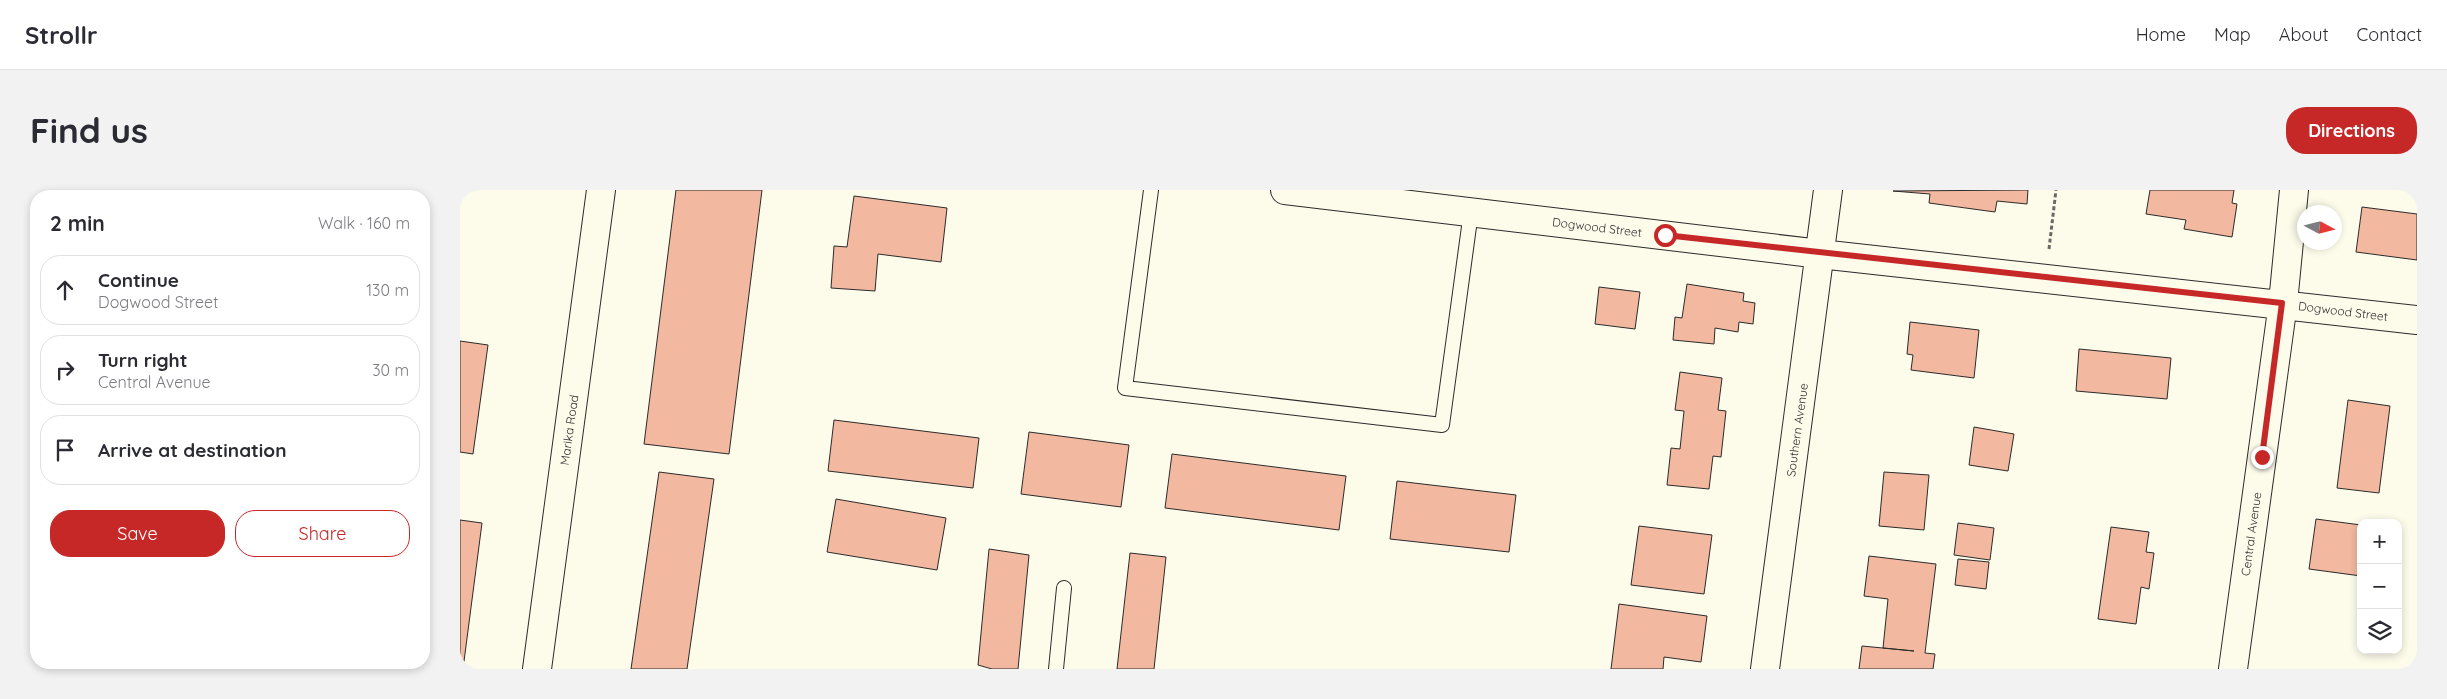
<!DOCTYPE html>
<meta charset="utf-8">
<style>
body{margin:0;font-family:Quicksand,sans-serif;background:#f2f2f3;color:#2b2b33}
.controls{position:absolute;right:15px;bottom:15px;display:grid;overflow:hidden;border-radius:10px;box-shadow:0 2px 8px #0003}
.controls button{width:45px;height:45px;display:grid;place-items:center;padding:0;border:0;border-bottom:1px solid #e1e1e2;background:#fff;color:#2b2b33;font:25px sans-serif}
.compass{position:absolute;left:1837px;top:15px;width:45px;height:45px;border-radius:50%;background:#fff;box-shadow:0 2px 8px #0003;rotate:97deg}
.stop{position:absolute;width:15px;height:15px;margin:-11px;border:4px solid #c62828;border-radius:50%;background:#fff}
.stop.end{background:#c62828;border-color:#fff;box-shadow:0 1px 5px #0008}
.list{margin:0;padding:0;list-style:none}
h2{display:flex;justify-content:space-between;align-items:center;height:65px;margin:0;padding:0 20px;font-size:21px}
h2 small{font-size:16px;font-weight:400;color:#7c7c81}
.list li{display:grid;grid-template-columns:32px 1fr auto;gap:15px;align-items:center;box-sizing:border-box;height:70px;margin:0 10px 10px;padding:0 10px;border:1px solid #e1e1e2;border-radius:20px}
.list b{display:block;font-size:19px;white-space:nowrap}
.list p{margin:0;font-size:16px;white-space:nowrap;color:#7c7c81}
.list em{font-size:16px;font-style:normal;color:#7c7c81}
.actions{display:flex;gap:10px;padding:15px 20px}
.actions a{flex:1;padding:11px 0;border:1px solid #c62828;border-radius:20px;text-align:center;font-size:18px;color:#c62828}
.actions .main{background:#c62828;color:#fff}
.icon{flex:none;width:28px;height:28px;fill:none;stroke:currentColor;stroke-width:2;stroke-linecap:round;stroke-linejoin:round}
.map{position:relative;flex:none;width:1957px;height:479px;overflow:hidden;border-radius:20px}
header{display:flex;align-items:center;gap:30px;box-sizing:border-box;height:70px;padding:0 25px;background:#fff;border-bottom:1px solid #e1e1e2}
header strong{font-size:24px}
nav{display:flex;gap:28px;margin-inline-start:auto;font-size:18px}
.intro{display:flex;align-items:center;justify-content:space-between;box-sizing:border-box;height:120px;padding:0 30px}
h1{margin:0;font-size:35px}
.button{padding:12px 22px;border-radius:20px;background:#c62828;color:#fff;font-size:18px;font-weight:700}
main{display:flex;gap:30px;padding:0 30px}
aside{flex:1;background:#fff;border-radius:20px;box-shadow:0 2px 8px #0003}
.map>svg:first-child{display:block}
.building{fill:#f2b8a0;stroke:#2b2b2b}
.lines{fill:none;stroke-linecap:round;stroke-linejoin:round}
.service-casing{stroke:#2b2b2b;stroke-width:16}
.minor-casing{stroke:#2b2b2b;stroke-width:30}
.path{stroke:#6a6964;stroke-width:3;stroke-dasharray:4 2.5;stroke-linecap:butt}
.service{stroke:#fdfbea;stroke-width:14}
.minor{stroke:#fdfbea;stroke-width:28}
.route{stroke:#c62828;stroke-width:6}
.labels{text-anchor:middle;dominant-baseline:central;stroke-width:4;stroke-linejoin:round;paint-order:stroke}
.street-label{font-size:12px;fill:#2b2b2b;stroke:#fdfbea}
</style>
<header>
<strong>Strollr</strong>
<nav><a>Home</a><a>Map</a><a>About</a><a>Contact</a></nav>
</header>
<div class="intro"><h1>Find us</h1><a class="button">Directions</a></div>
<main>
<aside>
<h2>2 min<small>Walk · 160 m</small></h2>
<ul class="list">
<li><svg class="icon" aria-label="ahead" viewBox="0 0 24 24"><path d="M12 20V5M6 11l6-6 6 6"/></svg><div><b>Continue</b><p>Dogwood Street</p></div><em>130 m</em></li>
<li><svg class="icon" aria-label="right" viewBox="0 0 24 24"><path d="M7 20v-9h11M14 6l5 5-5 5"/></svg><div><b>Turn right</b><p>Central Avenue</p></div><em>30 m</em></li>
<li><svg class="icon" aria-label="arrive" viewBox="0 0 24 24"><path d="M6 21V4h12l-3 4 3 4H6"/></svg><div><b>Arrive at destination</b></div></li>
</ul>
<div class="actions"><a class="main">Save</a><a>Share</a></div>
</aside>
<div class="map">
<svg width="1957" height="479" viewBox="0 0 1957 479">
<rect width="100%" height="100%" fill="#fdfbea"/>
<path class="building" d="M216,0h86l-33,264 -85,-10z
M1568,0l-1,14 -30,-3 -2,11 -66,-9 1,-9 -37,-3z
M1690,0h84l-2,13 5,1 -5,33 -48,-8 2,-9 -40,-6z
M394,6l93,12 -6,54 -63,-8 -3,37 -44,-3 3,-42 13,1z
M1902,17l55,7v46l-61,-8z
M1227,94l57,9 -1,8 12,2 -2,21 -14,-2 -1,10 -23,-4 -1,16 -41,-4 2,-23 7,1z
M1139,97l41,5 -5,37 -40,-5z
M1450,132l69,8 -5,48 -63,-8 2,-15 -6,-1z
M0,151l28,4 -15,109 -13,-2z
M1619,159l92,9 -4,41 -91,-8z
M1220,182l42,6 -4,32 8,1 -5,46 -8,-1 -4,33 -42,-4 4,-37 9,1 4,-38 -9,-1z
M1888,210l42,6 -11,87 -42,-5z
M374,230l145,18 -6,50 -145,-17z
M1514,237l40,7 -6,37 -39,-6z
M569,242l100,13 -8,62 -100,-13z
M712,264l174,22 -7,54 -174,-22z
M199,282l55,7 -27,190h-56z
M1424,282l45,3 -5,55 -45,-4z
M937,291l119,14 -7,57 -119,-13z
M376,309l110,19 -9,52 -110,-18z
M1856,329l45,6v51l-52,-7z
M0,330l22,3 -19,146h-3z
M1498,333l36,5 -4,32 -36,-5z
M1179,336l73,9 -8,59 -73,-9z
M1651,337l38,5 -3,20 8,1 -5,36 -8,-2 -5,37 -38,-5z
M529,359l40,6 -11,114h-26l-14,-4z
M670,363l36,4 -12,112h-37z
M1409,366l67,8 -11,89 10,1 -2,15h-74l3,-23 52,5 -31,-3 5,-49 -24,-3z
M1498,369l31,3 -3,27 -31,-4z
M1159,414l88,12 -6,46 -37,-5 -1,12h-52z"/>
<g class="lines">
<defs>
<path id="service" d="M691,0l-26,198 317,37 29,-213
M596,479l8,-81"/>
<path id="minor" d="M825,0l535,64 597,66
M77,479l64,-479
M1305,479l63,-479
M1773,479l50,-366 11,-113"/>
</defs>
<use href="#service" class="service-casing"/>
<use href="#minor" class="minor-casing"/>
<path class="path" d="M1589,59l7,-59"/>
<use href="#service" class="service"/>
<use href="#minor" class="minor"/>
</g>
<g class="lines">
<path class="route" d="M1205,45l617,68 -20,154"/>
</g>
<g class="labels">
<g class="street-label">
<text transform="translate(1137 37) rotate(7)">Dogwood Street</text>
<text transform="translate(1883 121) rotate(7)">Dogwood Street</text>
<text transform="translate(109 240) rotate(-82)">Marika Road</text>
<text transform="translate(1337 240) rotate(-82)">Southern Avenue</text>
<text transform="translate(1791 344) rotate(-82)">Central Avenue</text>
</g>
</g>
</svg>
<div class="controls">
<button>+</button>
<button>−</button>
<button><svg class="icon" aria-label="layers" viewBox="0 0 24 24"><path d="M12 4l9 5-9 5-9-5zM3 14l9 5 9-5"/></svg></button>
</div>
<svg class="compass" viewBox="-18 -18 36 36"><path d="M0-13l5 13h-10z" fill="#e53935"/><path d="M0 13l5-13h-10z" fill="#7c7c81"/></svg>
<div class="stop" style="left:1205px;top:45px"></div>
<div class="stop end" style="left:1802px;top:267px"></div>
</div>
</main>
